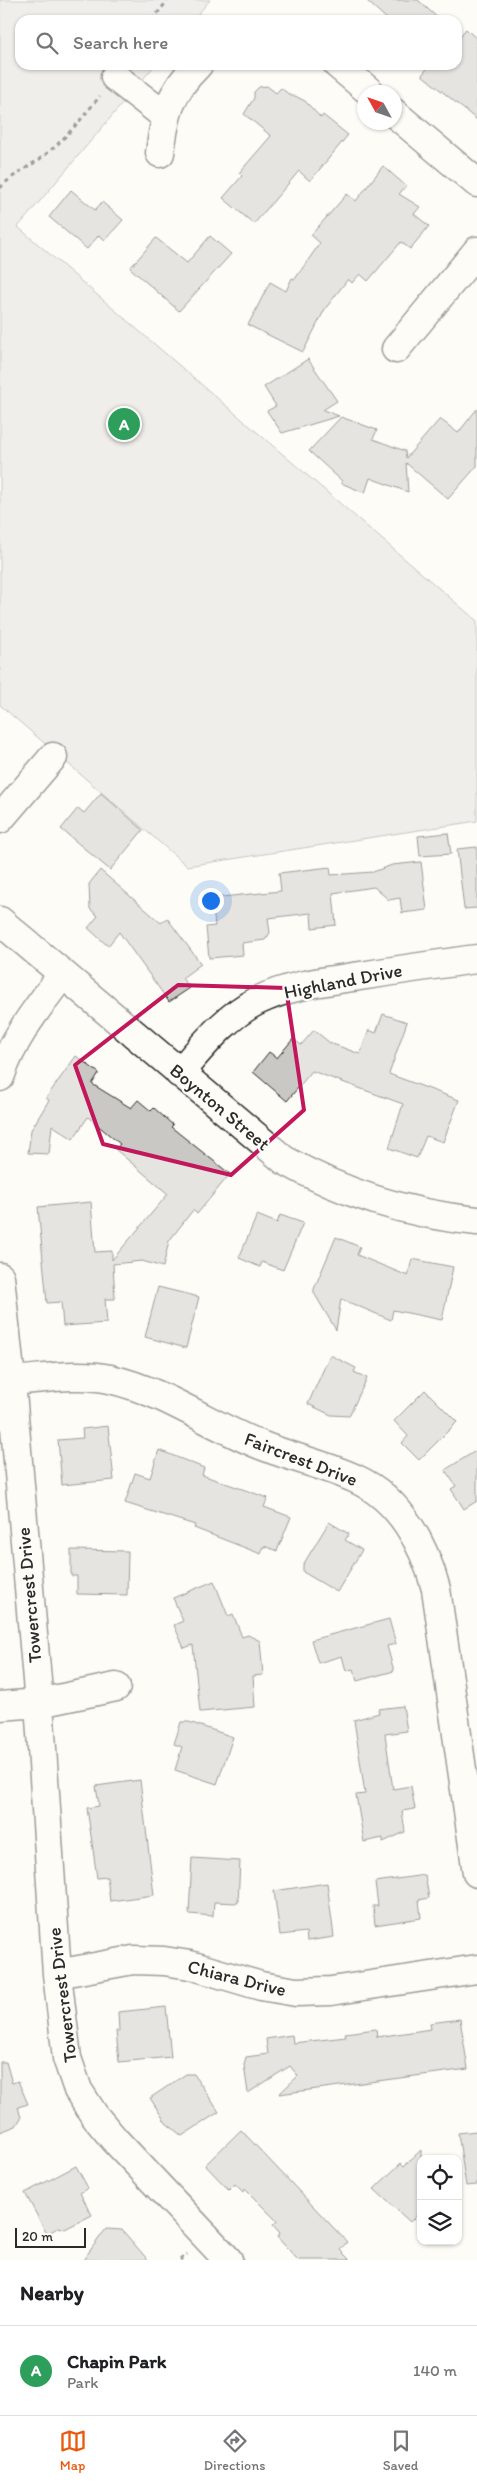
<!DOCTYPE html>
<style>
body{margin:0;font-family:Itim,sans-serif;background:#f6f6f6;color:#202124}
.controls{position:absolute;right:15px;bottom:15px;display:grid;overflow:hidden;border-radius:10px;box-shadow:0 1px 4px #0004}
.controls button{width:45px;height:45px;display:grid;place-items:center;padding:0;border:0;border-bottom:1px solid #e0e0e0;background:#fff;color:#202124;font:25px sans-serif}
.compass{position:absolute;left:357px;top:85px;width:45px;height:45px;border-radius:50%;background:#fff;box-shadow:0 1px 4px #0004;rotate:310deg}
.scale{position:absolute;left:15px;bottom:12px;width:71px;box-sizing:border-box;padding-left:5px;border:2px solid #2b2b2b;border-top:0;font-size:14px;line-height:18px;white-space:nowrap;color:#2b2b2b;-webkit-text-stroke:4px #fdfcf7;paint-order:stroke}
.you{position:absolute;left:210px;top:900px;width:18px;height:18px;margin:-12px;border:4px solid #fff;border-radius:50%;background:#1a73e8;box-shadow:0 0 0 8px #1a73e833}
.badge{display:grid;place-items:center;width:32px;height:32px;border-radius:50%;background:#ea580c;color:#fff;font-size:16px;font-weight:700}
.pin{position:absolute;translate:-50% -50%;border:2px solid #fff;box-shadow:0 1px 5px #0006}
.list{margin:0;padding:0;list-style:none}
h2{display:flex;justify-content:space-between;align-items:center;height:65px;margin:0;padding:0 20px;font-size:21px}
h2 small{font-size:16px;font-weight:400;color:#757577}
.list li{display:grid;grid-template-columns:32px 1fr auto;gap:15px;align-items:center;box-sizing:border-box;height:90px;padding:0 20px;border-top:1px solid #e0e0e0}
.list b{display:block;font-size:19px;white-space:nowrap}
.list p{margin:0;font-size:16px;white-space:nowrap;color:#757577}
.list em{font-size:16px;font-style:normal;color:#757577}
.icon{flex:none;width:28px;height:28px;fill:none;stroke:currentColor;stroke-width:2;stroke-linecap:round;stroke-linejoin:round}
.map{position:relative;flex:none;width:477px;height:2260px;overflow:hidden}
.search{position:absolute;background:#fff;box-shadow:0 1px 4px #0004;left:15px;right:15px;top:15px;height:55px;display:flex;align-items:center;gap:12px;box-sizing:border-box;padding:0 18px;border-radius:15px;color:#757577;font-size:19px}
.sheet{height:155px;background:#fff}
nav{display:flex;justify-content:space-around;align-items:center;box-sizing:border-box;height:70px;border-top:1px solid #e0e0e0;background:#fff;font-size:14px;color:#757577}
nav a{display:grid;justify-items:center;gap:2px}
nav .on{color:#ea580c}
.map>svg:first-child{display:block}
.green{fill:#dfdeda;stroke:#858482}
.building{fill:#c9c8c4;stroke:#2b2b2b}
.lines{fill:none;stroke-linecap:round;stroke-linejoin:round}
.minor-casing{stroke:#2b2b2b;stroke-width:31}
.path{stroke:#2b2b2b;stroke-width:3;stroke-dasharray:4 4;stroke-linecap:butt}
.minor{stroke:#fdfcf7;stroke-width:28}
.marked{fill:none;stroke:#c2185b;stroke-width:4;stroke-linejoin:round}
.labels{text-anchor:middle;dominant-baseline:central;stroke-width:4.5;stroke-linejoin:round;paint-order:stroke}
.street-label{font-size:19px;fill:#2b2b2b;stroke:#fdfcf7}
</style>
<div class="map">
<svg width="477" height="2260" viewBox="0 0 477 2260">
<rect width="100%" height="100%" fill="#fdfcf7"/>
<filter id="ink" filterUnits="userSpaceOnUse"><feTurbulence type="fractalNoise" baseFrequency=".02" numOctaves="2"/><feDisplacementMap in="SourceGraphic" scale="10" xChannelSelector="R" yChannelSelector="G"/><feConvolveMatrix kernelMatrix="1 2 1 2 8 2 1 2 1" color-interpolation-filters="sRGB"/></filter>
<g filter="url(#ink)">
<path class="green" d="M0,0h210l-17,20h-173v45h135l-137,162 459,394v200l-290,45 -187,-161z"/>
<path class="building" d="M366,0h52l22,20h-52z
M466,29l11,10v81l-55,-45 8,-10h27v-25z
M267,86l9,7 5,-5 10,8h4l10,5 16,17 2,-3 25,20 -38,46 -11,-10 -45,53 -31,-26 19,-22 -3,-3 32,-37 -27,-22 10,-16v-6l5,-5z
M383,166l23,20 -7,8 21,13 -6,7 15,12 -19,23 -9,-7 -33,39 -8,-7 -8,9 -4,-4 -23,30 -22,43 -55,-27 22,-43 16,9 6,-13 3,1 25,-36 -9,-8 36,-41 9,7z
M71,190l24,20 7,-8 21,18 -18,20 -6,-5 -12,14 -38,-32z
M210,236l21,18 -52,57 -49,-43 26,-30 31,25z
M308,359l29,42 -14,9 16,6 -57,17 -15,-22 9,-5 -12,-19z
M477,409v57l-29,33 -42,-36 2,29 -38,-14 -5,15 -24,-10 1,-2 -33,-30 32,-34 36,13 -4,9 32,12 1,7 34,-39 18,14z
M101,793l42,37 -33,40 -49,-41 17,-21 6,5z
M448,833l3,21 -31,2 -2,-20z
M477,847v61l-13,1 -7,-60z
M421,862l6,48 -25,3 -2,-15 -11,2 -15,-13 -41,6 3,32 -24,3 -1,-15 -43,5 2,15 -5,7 -23,3 1,12 -34,3 -3,-31 9,-1 -3,-28 69,-7 -2,-18 51,-6 1,8 42,-3 19,-7z
M100,870l61,53 6,-5 34,46 -19,14 8,10 -21,14 -50,-70 -11,14 -20,-18 10,-12 -8,-7 -1,-25z
M383,1014l24,8 -18,52 70,26 -16,42 -17,-6 -9,22 -28,-10 14,-44 -91,-33 -25,30 -34,-29 16,-20 8,6 16,-19 8,6 13,-15 16,13 30,11 9,-24 7,3z
M76,1056l23,17 -7,11 39,24 7,-8 13,11 3,-3 19,17 -2,2 59,47 -33,40 -4,-4 -24,31 -6,26 -21,-6 -29,3 2,35h-10l2,24 -44,3 -2,-24 -14,1 -9,-96 53,-5 4,50 17,-1v9l56,-66 -53,-45 5,-5 -32,-27 -15,22 -21,-14 -3,29 -21,-1 3,-23 18,-30 -3,-2z
M257,1215l20,8 3,-8 23,8 -20,47 -21,-8 -2,5 -21,-9z
M336,1237l24,10 -3,8 51,21 4,-17 41,8 -11,53 -49,-10 -2,10 -50,-21 -5,31 -22,-37v-4z
M158,1287l41,10 -13,51 -41,-11z
M330,1355l26,13 -2,4 13,6 -18,38 -18,-1 -23,-11z
M425,1390l32,32 -38,38 -17,-17 6,-7 -14,-15z
M108,1426l6,54 -52,5 -4,-45 25,-2 -1,-9z
M159,1450l45,18 -2,7 66,23 -4,9 27,10 -14,34 -13,-5 -3,8 -67,-26 1,-3 -70,-22 10,-30 15,5z
M477,1450v51l-13,8 -13,-20 5,-3 -11,-16z
M329,1522l20,12 -4,6 17,10 -25,42 -34,-20v-7z
M71,1550l57,1 -1,44 -50,-1v-18h-6z
M214,1581l14,35 5,-2 9,23 6,-2 12,6 3,34 -10,1 2,31 -55,5 -7,-67 -9,3 -10,-23 9,-4 -10,-23z
M389,1619l7,25 -9,2 7,25 -37,10 -4,-12 -7,2 -4,-15 -24,7 -7,-23z
M403,1706l4,25 -22,3 8,55 18,-3 4,23 -13,2 3,21 -22,10v-4l-19,4 -8,-47 9,-1 -11,-74 25,-7 -1,-4z
M181,1722h8l44,15 -16,47 -42,-14 7,-23 -8,-3z
M140,1780l14,115 -44,6 -3,-24 -10,1 -10,-70 12,-2 -3,-20z
M192,1858l48,3 -2,42 -24,-1 -1,14 -24,-2z
M425,1875l4,23 -10,2 2,18 -46,7 -2,-19h5l-3,-24z
M327,1883l7,54 -27,4 -1,-9 -26,3 -6,-44z
M166,2007l5,50 -52,5 -3,-31h3l-1,-19z
M460,2019l8,50 -189,25 19,-18 -8,-10 -42,27 -4,-28 2,-8 22,-3 -2,-15 26,-4 1,8 53,-6 -1,-4 31,-4 1,8 54,-8 -1,-6z
M0,2062h6l6,21 6,-2 10,23 -10,3 3,11 -5,8 -16,6z
M186,2074h8l25,38 -37,24 -16,-13 -16,-25z
M241,2130l106,112 -7,8 10,10h-52l-21,-23 3,-4 -7,-8 4,-4 -32,-32 -2,3 -8,-8 -6,6 -24,-25z
M477,2131v54l-11,1 -8,-53z
M421,2150v61l-11,11 -36,-33 27,-26 3,3z
M76,2166l12,22 -8,5 12,22 -27,14 -6,-2 -12,7 -22,-41z
M106,2229l16,1 26,30h-65z"/>
<g class="lines">
<defs>
<path id="minor" d="M338,65l32,27
M115,77l50,39
M394,113l83,70
M160,153c5,-38 9,-60 38,-88
M396,349l81,-98
M0,819l53,-62
M0,921l284,239c60,34 124,54 193,61
M179,1073c23,-26 46,-56 78,-72 32,-16 69,-20 103,-25 39,-6 78,-12 117,-17
M0,1077c13,-39 38,-70 62,-102
M0,1277l11,104 28,322 18,271 10,84 11,32 16,25 20,24 114,121
M11,1381c32,-2 67,-9 99,-2 54,12 101,47 153,67 30,12 63,19 93,33 44,20 68,65 80,110l41,284
M0,1706l39,-3 77,-16
M57,1974l76,-14 31,1 26,4 71,21 35,6 35,-1 146,-22"/>
</defs>
<use href="#minor" class="minor-casing"/>
<path class="path" d="M152,20l16,-20
M0,188c12,-13 27,-20 41,-30 22,-16 42,-41 59,-62
M180,2260l7,-6"/>
<use href="#minor" class="minor"/>
</g>
</g>
<path d="M0 0H477V2260H0ZM178,985l108,3 18,122 -73,65 -128,-31 -28,-79z" fill="#fdfcf7" fill-opacity=".55" fill-rule="evenodd"/>
<path class="marked" d="M178,985l108,3 18,122 -73,65 -128,-31 -28,-79z"/>
<g class="labels">
<g class="street-label">
<text transform="translate(343 981) rotate(-11)">Highland Drive</text>
<text transform="translate(220 1107) rotate(40)">Boynton Street</text>
<text transform="translate(301 1459) rotate(21)">Faircrest Drive</text>
<text transform="translate(29 1595) rotate(-95)">Towercrest Drive</text>
<text transform="translate(237 1978) rotate(14)">Chiara Drive</text>
<text transform="translate(62 1995) rotate(-97)">Towercrest Drive</text>
</g>
</g>
</svg>
<div class="controls">
<button><svg class="icon" aria-label="locate" viewBox="0 0 24 24"><circle cx="12" cy="12" r="6"/><path d="M12 2v4M12 18v4M2 12h4M18 12h4"/></svg></button>
<button><svg class="icon" aria-label="layers" viewBox="0 0 24 24"><path d="M12 4l9 5-9 5-9-5zM3 14l9 5 9-5"/></svg></button>
</div>
<svg class="compass" viewBox="-18 -18 36 36"><path d="M0-13l5 13h-10z" fill="#e53935"/><path d="M0 13l5-13h-10z" fill="#757577"/></svg>
<div class="scale">20 m</div>
<div class="you"></div>
<div class="pin badge" style="left:124px;top:424px;background:#2e9e5b">A</div>
<div class="search"><svg class="icon" aria-label="search" viewBox="0 0 24 24"><circle cx="10" cy="10" r="6"/><path d="M15 15l6 6"/></svg>Search here</div>
</div>
<section class="sheet">
<h2>Nearby<small></small></h2>
<ul class="list">
<li><span class="badge" style="background:#2e9e5b">A</span><div><b>Chapin Park</b><p>Park</p></div><em>140 m</em></li>
</ul>
</section>
<nav>
<a class="on"><svg class="icon" aria-label="map" viewBox="0 0 24 24"><path d="M3 6l6-2 6 2 6-2v14l-6 2-6-2-6 2zM9 4v14M15 6v14"/></svg>Map</a>
<a><svg class="icon" aria-label="directions" viewBox="0 0 24 24"><path d="M12 3l9 9-9 9-9-9zM9 14v-3h6M13 9l2 2-2 2"/></svg>Directions</a>
<a><svg class="icon" aria-label="saved" viewBox="0 0 24 24"><path d="M7 4h10v16l-5-4-5 4z"/></svg>Saved</a>
</nav>
